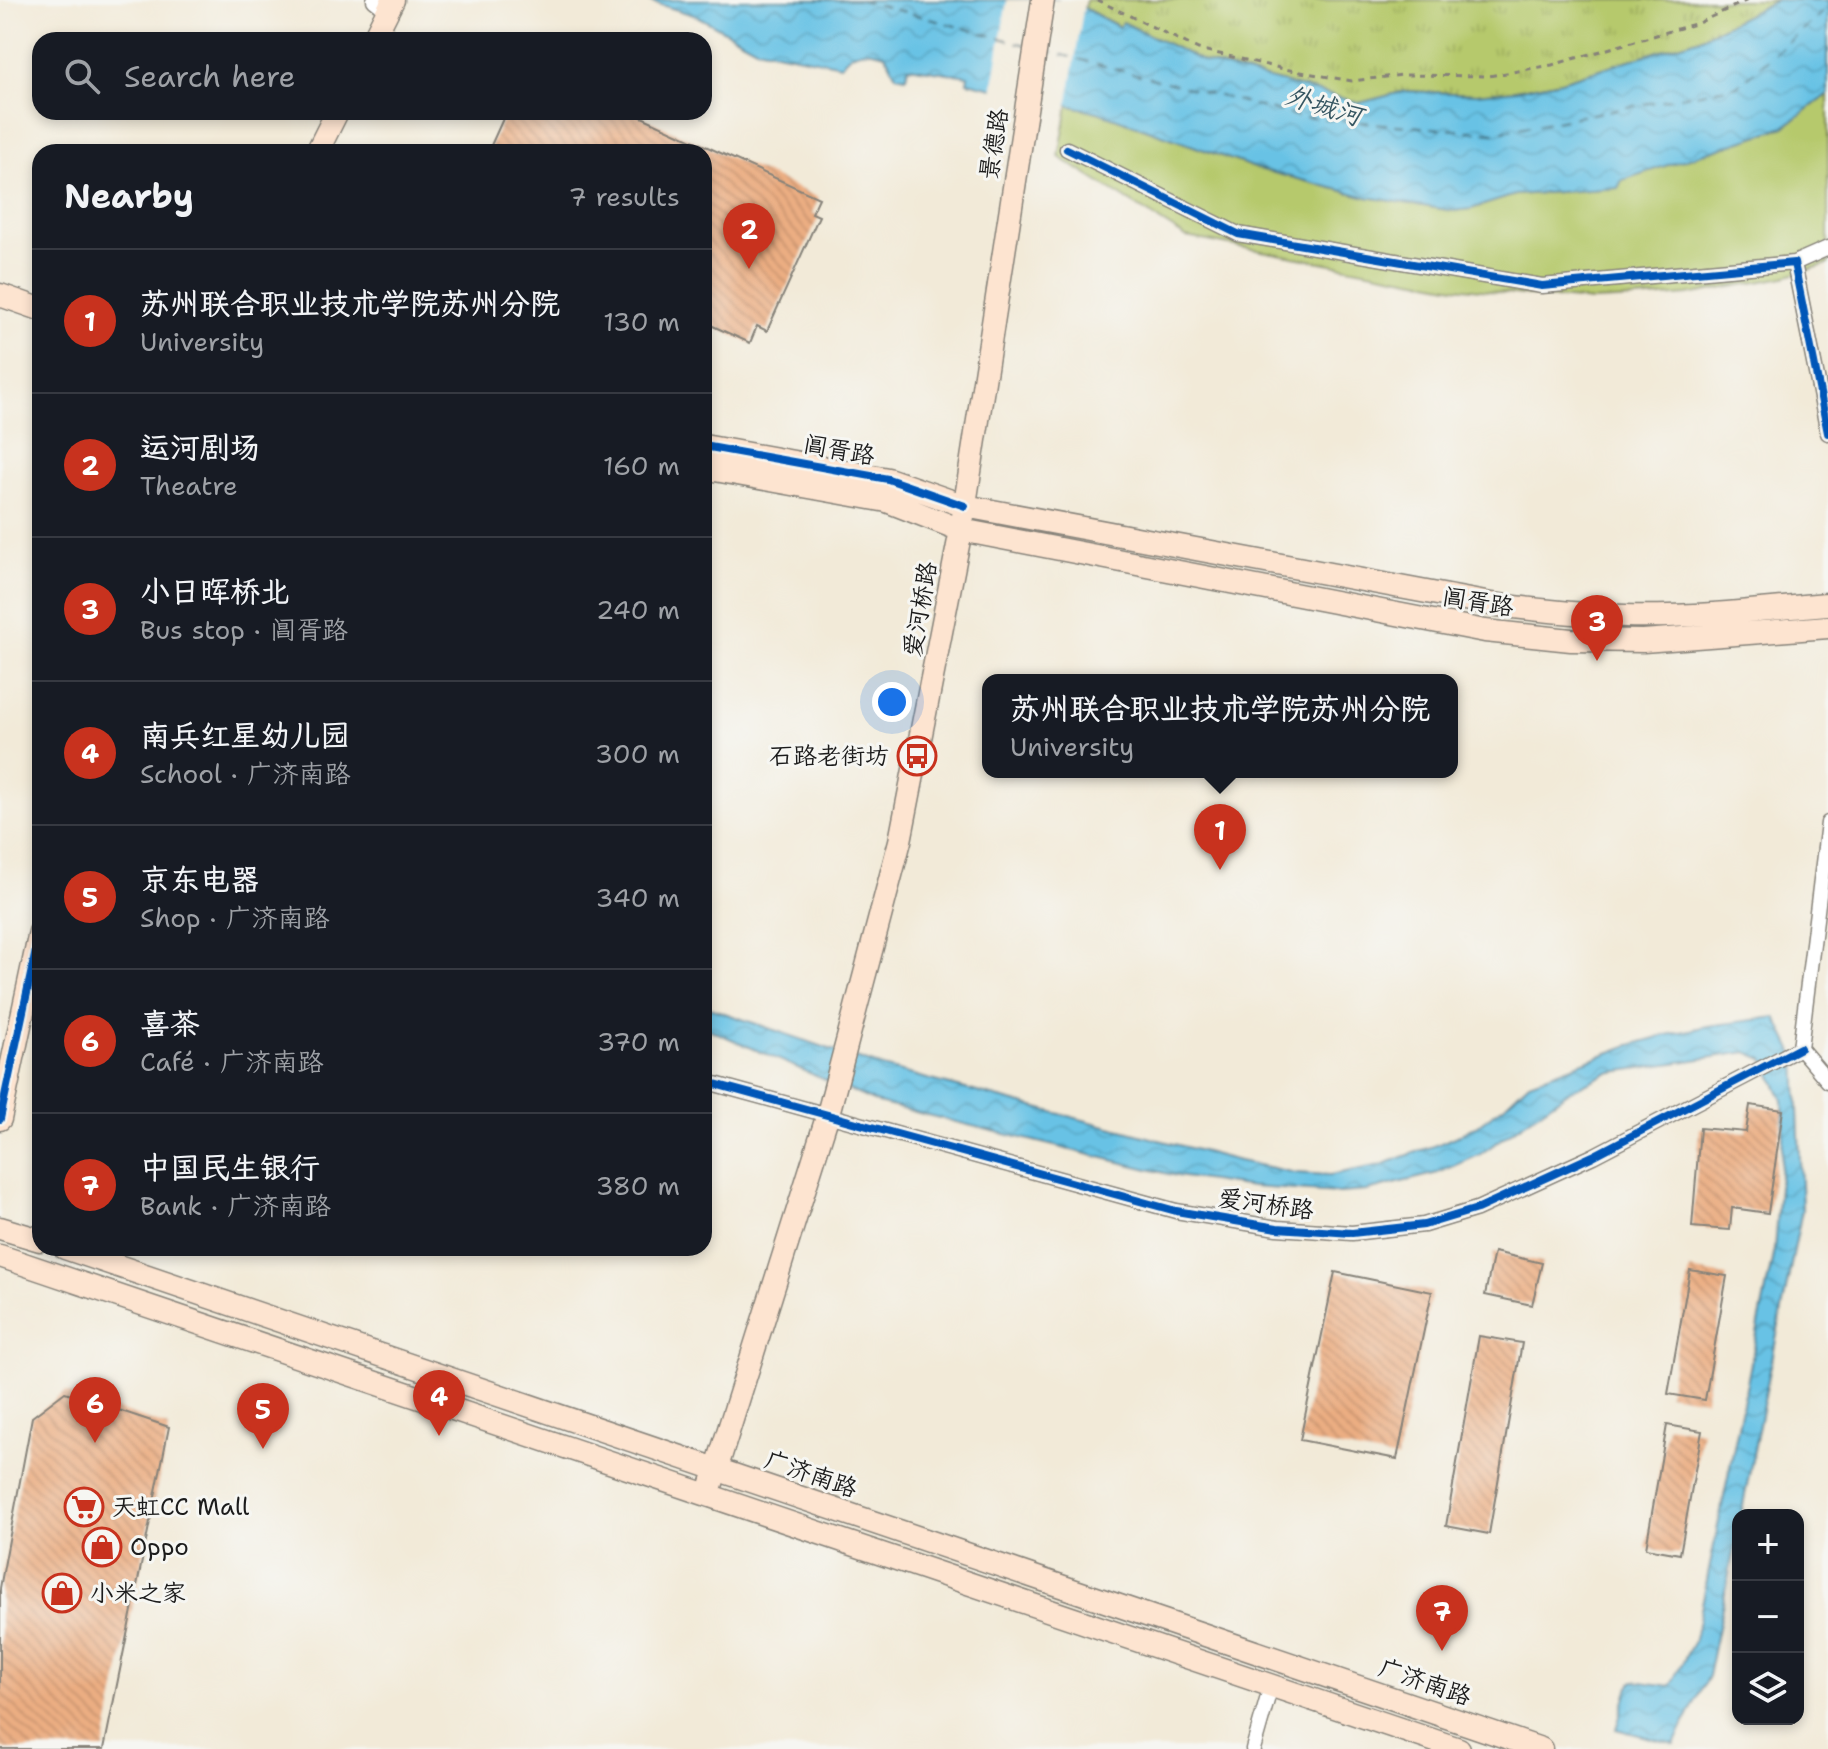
<!DOCTYPE html>
<meta charset="utf-8">
<style>
body{margin:0;font-family:"Shantell Sans","LXGW WenKai TC",sans-serif;background:#20242c;color:#f1f3f6}
.controls{position:absolute;right:24px;bottom:24px;display:grid;overflow:hidden;border-radius:16px;box-shadow:0 4px 12px #0003}
.controls button{width:72px;height:72px;display:grid;place-items:center;padding:0;border:0;border-bottom:2px solid #363941;background:#171b24;color:#f1f3f6;font:40px sans-serif}
.you{position:absolute;left:892px;top:702px;width:28px;height:28px;margin:-20px;border:6px solid #fff;border-radius:50%;background:#1a73e8;box-shadow:0 0 0 12px #1a73e833}
.badge{display:grid;place-items:center;width:52px;height:52px;border-radius:50%;background:#c8321e;color:#fff;font-size:26px;font-weight:700}
.pin{position:absolute;translate:-50% -66px;filter:drop-shadow(0 2px 4px #0008)}
.pin::after{content:'';position:absolute;top:42px;width:28px;height:24px;background:inherit;clip-path:polygon(0 0,100% 0,50% 100%)}
.popup{position:absolute;left:982px;top:674px;width:476px;height:104px;box-sizing:border-box;display:grid;place-content:center;border-radius:16px;background:#171b24;filter:drop-shadow(0 2px 6px #0005);font-size:26px;white-space:nowrap;color:#9ea1a6}
.popup b{font-size:30px;color:#f1f3f6}
.popup::after{content:'';position:absolute;left:50%;top:100%;margin-left:-16px;border:16px solid transparent;border-top-color:#171b24}
.list{margin:0;padding:0;list-style:none}
h2{display:flex;justify-content:space-between;align-items:center;height:104px;margin:0;padding:0 32px;font-size:34px}
h2 small{font-size:26px;font-weight:400;color:#9ea1a6}
.list li{display:grid;grid-template-columns:52px 1fr auto;gap:24px;align-items:center;box-sizing:border-box;height:144px;padding:0 32px;border-top:2px solid #363941}
.list b{display:block;font-size:30px;white-space:nowrap}
.list p{margin:0;font-size:26px;white-space:nowrap;color:#9ea1a6}
.list em{font-size:26px;font-style:normal;color:#9ea1a6}
.icon{flex:none;width:44px;height:44px;fill:none;stroke:currentColor;stroke-width:2;stroke-linecap:round;stroke-linejoin:round}
.map{position:relative;flex:none;width:1828px;height:1749px;overflow:hidden}
.search{position:absolute;background:#171b24;box-shadow:0 4px 12px #0003;left:32px;top:32px;width:680px;height:88px;display:flex;align-items:center;gap:20px;box-sizing:border-box;padding:0 28px;border-radius:24px;color:#9ea1a6;font-size:30px}
.panel{position:absolute;background:#171b24;box-shadow:0 4px 12px #0003;left:32px;top:144px;width:680px;height:1112px;border-radius:24px}
.map>svg:first-child{display:block}
.grass{fill:url(#grass-tufts);stroke:#697244;stroke-width:2}
.park{fill:#b6c96c;stroke:#697244;stroke-width:2}
.water{fill:url(#water-waves);stroke:#426f80;stroke-width:2}
.pier{fill:#f2ead8}
.lines{fill:none;stroke-linecap:round;stroke-linejoin:round}
.ferry{stroke:#365662;stroke-width:2;stroke-dasharray:10 8;stroke-linecap:butt}
.building{fill:url(#building-back-hatch)}
.street-casing{stroke:#87837a;stroke-width:17}
.secondary-casing{stroke:#87837a;stroke-width:25}
.path{stroke:#87837a;stroke-width:3;stroke-dasharray:6 6;stroke-linecap:butt}
.street{stroke:#fff;stroke-width:14}
.secondary{stroke:#fde4d0;stroke-width:22}
.cycleway-casing{stroke:#f6f6f2;stroke-width:13}
.cycleway{stroke:#0057b8;stroke-width:8}
.labels{text-anchor:middle;dominant-baseline:central;stroke-width:6;stroke-linejoin:round;paint-order:stroke}
.street-label{font-size:24px;fill:#1c1c1c;stroke:#f6f6f2}
.poi-label{font-size:24px;fill:#1c1c1c;stroke:#f6f6f2;text-anchor:start}
.water-label{font-size:26px;font-style:italic;fill:#365662;stroke:#f6f6f2}
</style>
<div class="map">
<svg width="1828" height="1749" viewBox="0 0 1828 1749">
<defs>
<pattern id="grass-tufts" width="24" height="20" patternUnits="userSpaceOnUse" patternTransform="scale(2)"><rect width="24" height="20" fill="#b6c96c"/><path d="M3 7l-1-3M5 7V3M7 7l1-3M15 17l-1-3M17 17v-4M19 17l1-3" fill="none" stroke="#9cac5d"/></pattern>
<pattern id="water-waves" width="16" height="10" patternUnits="userSpaceOnUse" patternTransform="scale(2)"><rect width="16" height="10" fill="#67c2e5"/><path d="M0 5q4-4 8 0t8 0" fill="none" stroke="#59a6c4"/></pattern>
<pattern id="building-back-hatch" width="6" height="6" patternUnits="userSpaceOnUse" patternTransform="scale(2)"><rect width="6" height="6" fill="#ebad82"/><path d="M-1 5l2 2M0 0l6 6M5-1l2 2" fill="none" stroke="#c99470"/></pattern>
</defs>
<rect width="100%" height="100%" fill="#f6f6f2"/>
<filter id="ink" filterUnits="userSpaceOnUse"><feTurbulence type="fractalNoise" baseFrequency=".0125" numOctaves="2"/><feDisplacementMap in="SourceGraphic" scale="16" xChannelSelector="R" yChannelSelector="G"/><feConvolveMatrix kernelMatrix="1 2 1 2 8 2 1 2 1" color-interpolation-filters="sRGB"/></filter>
<filter id="wash" filterUnits="userSpaceOnUse"><feTurbulence type="fractalNoise" baseFrequency=".006" numOctaves="4" result="noise"/><feDisplacementMap in="SourceGraphic" scale="32" xChannelSelector="R" yChannelSelector="G"/><feGaussianBlur stdDeviation="1.8" result="paint"/><feColorMatrix in="noise" values="0 0 0 0 0 0 0 0 0 0 0 0 0 0 0 0 0 1.4 0 .05"/><feComposite in="paint" operator="in"/></filter>
<g filter="url(#wash)">
<rect width="100%" height="100%" fill="#f2ead8"/>
<path class="grass" d="M1086,0h691l-79,39 -137,42 -45,9 -40,4 -71,-3 -45,12 -156,-41 -81,-40 -3,5 -36,-19z"/>
<path class="park" d="M1828,94v170l-44,13 -96,18 -52,4 -43,2 -53,-4 -85,-10 -269,-50 -127,-80 9,-52 30,7 157,56 112,29 87,14 17,-2 44,-14 102,-7 4,-8 163,-53z"/>
<path class="water" d="M645,0h412l27,8 35,19 4,-5 81,40 156,41 45,-12 71,3 40,-4 45,-9 137,-42 79,-39h51v94l-44,33 -162,53 -4,8 -103,7 -44,14 -17,2 -87,-14 -112,-29 -157,-56 -131,-30 1,-6 -60,-9 -2,10 -10,-2 -11,-21c-18,-6 -33,-6 -44,11l-85,-17 -59,-32z
M704,1006l178,61 357,94 57,12 34,2 51,-10 66,-24 31,-16 27,-20 24,-23 98,-36 36,-10 45,-10 68,-9 20,41 6,152 -61,305h-3v15l-30,146 -34,68 -58,-15 13,-43 5,-5 36,5 25,-47 79,-389 10,-125 -1,-25 -19,-41 -17,-7 -140,21 -41,20 -87,62 -41,18 -36,9 -35,9 -28,2 -87,-6 -75,-11 -299,-73 -174,-76z"/>
<path class="pier" d="M1007,0h64l13,4 -17,105 -75,-17z"/>
<g class="lines">
<path class="ferry" d="M860,0l166,45
M1044,50l255,67 194,16 244,-47 91,-78"/>
</g>
<g id="blocks">
<path class="building" d="M506,112h125l188,86 -7,15 7,3 -52,115 -10,-5 -7,17 -46,-21v-170h-216z
M1750,1105l33,5 -15,103 -36,-5 -2,22 -38,-3 8,-99 46,4z
M1494,1252l48,11 -10,42 -47,-10z
M1690,1270l37,6 -22,124 -37,-6z
M1335,1272l97,20 -35,167 -97,-19z
M1479,1336l43,7 -33,191 -43,-8z
M65,1392l104,35 -65,322h-104v-161l32,-171z
M1667,1425l35,6 -22,123 -34,-6z"/>
</g>
</g>
<g filter="url(#ink)">
<use href="#blocks" fill-opacity="0" stroke="#87837a" stroke-width="2"/>
<g class="lines">
<defs>
<path id="street" d="M374,0l14,11
M1067,149l171,85 304,52 252,-23 34,170
M1794,263l34,-15
M1828,823l-28,225 28,33
M704,1081l472,130 101,17 75,5 72,-8 53,-16 116,-53 207,-108
M1253,1749l18,-63"/>
<path id="secondary" d="M373,40l20,-40
M317,152l20,-40
M0,295l40,14
M704,446l184,33 77,27 526,98c59,8 118,14 178,12 53,-1 106,-8 159,-12
M704,468l183,33 74,29 524,101 86,9 72,1 185,-14
M0,1119l40,-187
M0,1228l40,12
M65,1248l1476,501
M0,1256l1459,493
M712,1483l116,-369 72,-273 61,-311 82,-530"/>
</defs>
<use href="#street" class="street-casing"/>
<use href="#secondary" class="secondary-casing"/>
<path class="path" d="M1097,0l101,49 86,20 68,12 51,-6 86,1 63,-11 146,-42 50,-23"/>
<use href="#street" class="street"/>
<use href="#secondary" class="secondary"/>
<defs>
<path id="cycleway" d="M1067,149l171,85 304,52 252,-23 34,170
M704,446l184,33 77,27
M704,1081l472,130 101,17 75,5 72,-8 53,-16 116,-53 207,-108
M0,1119l40,-187"/>
</defs>
<use href="#cycleway" class="cycleway-casing"/>
<use href="#cycleway" class="cycleway"/>
</g>
</g>
<defs>
<symbol id="bus-ring" viewBox="-11 -11 22 22"><circle r="9.5" fill="#f6f6f2" stroke="#c8321e" stroke-width="1.5"/><path d="M-5-6H5V4H4V6H2V4H-2V6H-4V4H-5ZM-3.5-4V0h7V-4ZM-3.5 1.2v1.5H-2V1.2ZM2 1.2v1.5H3.5V1.2Z" fill="#c8321e"/></symbol>
<symbol id="supermarket-ring" viewBox="-11 -11 22 22"><circle r="9.5" fill="#f6f6f2" stroke="#c8321e" stroke-width="1.5"/><path d="M-6-5.5h2.5l.6 2H6L4.5 2H-2.5L-4.4-4H-6ZM-1.5 3.2a1.3 1.3 0 1 0 .1 0ZM3 3.2a1.3 1.3 0 1 0 .1 0Z" fill="#c8321e"/></symbol>
<symbol id="shop-ring" viewBox="-11 -11 22 22"><circle r="9.5" fill="#f6f6f2" stroke="#c8321e" stroke-width="1.5"/><path d="M-5-2.5h2.3a2.7 3.5 0 0 1 5.4 0H5L5.5 6h-11ZM-1.5-2.5h3a1.5 2.3 0 0 0-3 0Z" fill="#c8321e"/></symbol>
</defs>
<g fill-rule="evenodd">
<use href="#bus-ring" x="895" y="734" width="44" height="44"/>
<use href="#supermarket-ring" x="62" y="1485" width="44" height="44"/>
<use href="#shop-ring" x="80" y="1525" width="44" height="44"/>
<use href="#shop-ring" x="40" y="1571" width="44" height="44"/>
</g>
<g class="labels">
<g class="street-label">
<text transform="translate(994 144) rotate(-81)">景德路</text>
<text transform="translate(839 450) rotate(10)">阊胥路</text>
<text transform="translate(1478 602) rotate(9)">阊胥路</text>
<text transform="translate(920 609) rotate(-80)">爱河桥路</text>
<text transform="translate(1266 1204) rotate(8)">爱河桥路</text>
<text transform="translate(811 1474) rotate(19)">广济南路</text>
<text transform="translate(1425 1682) rotate(19)">广济南路</text>
</g>
<g class="poi-label">
<text x="889" y="756" text-anchor="end">石路老街坊</text>
<text x="112" y="1507">天虹CC Mall</text>
<text x="130" y="1547">Oppo</text>
<text x="90" y="1593">小米之家</text>
</g>
<g class="water-label">
<text transform="translate(1324 105) rotate(17)">外城河</text>
</g>
</g>
</svg>
<div class="controls">
<button>+</button>
<button>−</button>
<button><svg class="icon" aria-label="layers" viewBox="0 0 24 24"><path d="M12 4l9 5-9 5-9-5zM3 14l9 5 9-5"/></svg></button>
</div>
<div class="you"></div>
<div class="pin badge" style="left:1220px;top:870px">1</div>
<div class="popup"><b>苏州联合职业技术学院苏州分院</b>University</div>
<div class="pin badge" style="left:749px;top:269px">2</div>
<div class="pin badge" style="left:1597px;top:661px">3</div>
<div class="pin badge" style="left:439px;top:1436px">4</div>
<div class="pin badge" style="left:263px;top:1449px">5</div>
<div class="pin badge" style="left:95px;top:1443px">6</div>
<div class="pin badge" style="left:1442px;top:1651px">7</div>
<div class="search"><svg class="icon" aria-label="search" viewBox="0 0 24 24"><circle cx="10" cy="10" r="6"/><path d="M15 15l6 6"/></svg>Search here</div>
<section class="panel">
<h2>Nearby<small>7 results</small></h2>
<ul class="list">
<li><span class="badge">1</span><div><b>苏州联合职业技术学院苏州分院</b><p>University</p></div><em>130 m</em></li>
<li><span class="badge">2</span><div><b>运河剧场</b><p>Theatre</p></div><em>160 m</em></li>
<li><span class="badge">3</span><div><b>小日晖桥北</b><p>Bus stop · 阊胥路</p></div><em>240 m</em></li>
<li><span class="badge">4</span><div><b>南兵红星幼儿园</b><p>School · 广济南路</p></div><em>300 m</em></li>
<li><span class="badge">5</span><div><b>京东电器</b><p>Shop · 广济南路</p></div><em>340 m</em></li>
<li><span class="badge">6</span><div><b>喜茶</b><p>Café · 广济南路</p></div><em>370 m</em></li>
<li><span class="badge">7</span><div><b>中国民生银行</b><p>Bank · 广济南路</p></div><em>380 m</em></li>
</ul>
</section>
</div>
